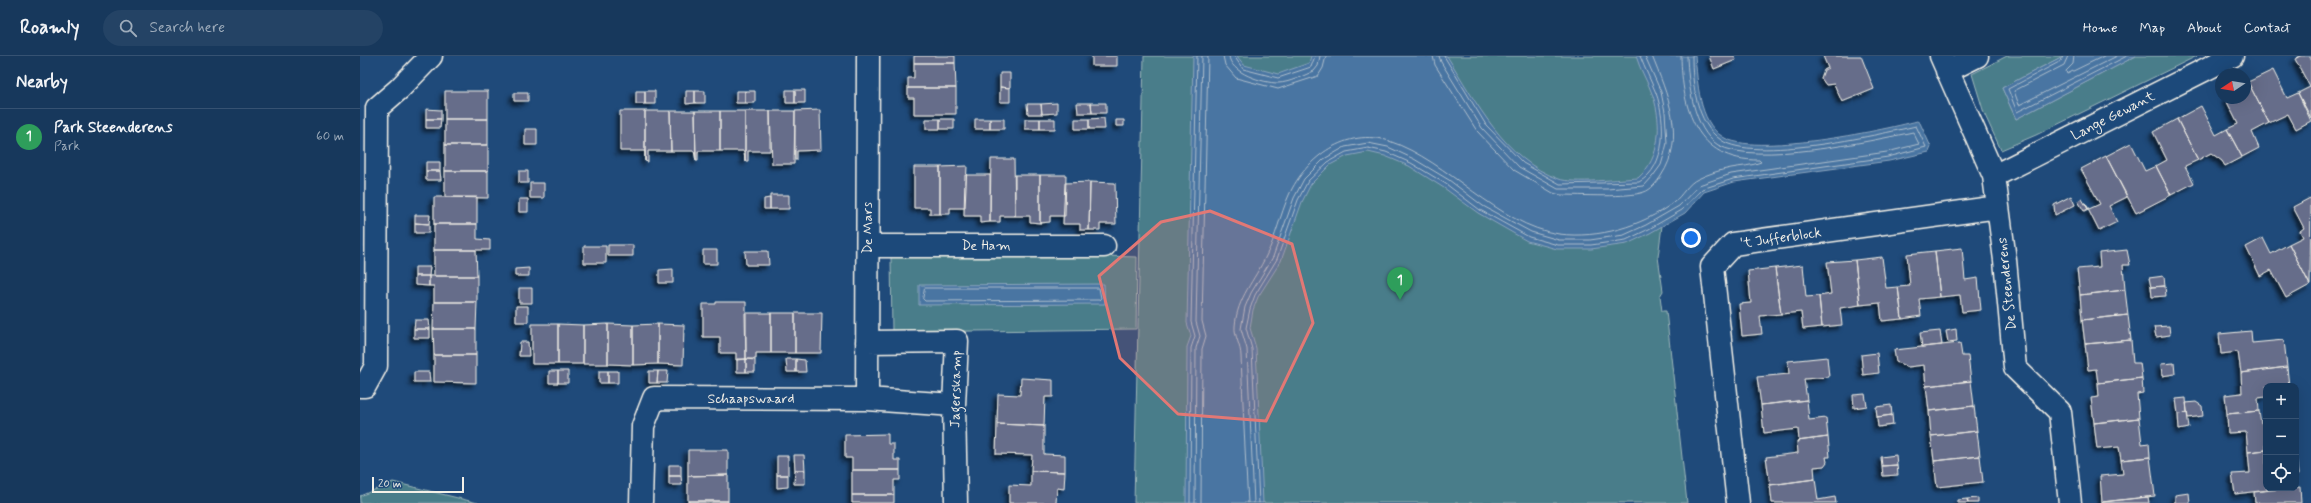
<!DOCTYPE html>
<meta charset="utf-8">
<style>
body{margin:0;font-family:Mynerve,sans-serif;background:#244365;color:#f1f3f6}
.controls{position:absolute;right:12px;bottom:12px;display:grid;overflow:hidden;border-radius:8px;box-shadow:0 4px 16px #0002}
.controls button{width:36px;height:36px;display:grid;place-items:center;padding:0;border:0;border-bottom:1px solid #365272;background:#17385c;color:#f1f3f6;font:20px sans-serif}
.compass{position:absolute;left:1855px;top:12px;width:36px;height:36px;border-radius:50%;background:#17385c;box-shadow:0 4px 16px #0002;rotate:258deg}
.scale{position:absolute;left:12px;bottom:10px;width:92px;box-sizing:border-box;padding-left:4px;border:2px solid #f4f1e8;border-top:0;font-size:11px;line-height:14px;white-space:nowrap;color:#f4f1e8;-webkit-text-stroke:3px #1f4a7a;paint-order:stroke}
.you{position:absolute;left:1331px;top:182px;width:14px;height:14px;margin:-10px;border:3px solid #fff;border-radius:50%;background:#1a73e8;box-shadow:0 0 0 6px #1a73e833}
.badge{display:grid;place-items:center;width:26px;height:26px;border-radius:50%;background:#bca0f2;color:#fff;font-size:13px;font-weight:700}
.pin{position:absolute;translate:-50% -33px;filter:drop-shadow(0 1px 2px #0008)}
.pin::after{content:'';position:absolute;top:21px;width:14px;height:12px;background:inherit;clip-path:polygon(0 0,100% 0,50% 100%)}
.list{margin:0;padding:0;list-style:none}
h2{display:flex;justify-content:space-between;align-items:center;height:52px;margin:0;padding:0 16px;font-size:17px}
h2 small{font-size:13px;font-weight:400;color:#9eacbb}
.list li{display:grid;grid-template-columns:26px 1fr auto;gap:12px;align-items:center;box-sizing:border-box;height:56px;padding:0 16px;border-top:1px solid #365272}
.list b{display:block;font-size:15px;white-space:nowrap}
.list p{margin:0;font-size:13px;white-space:nowrap;color:#9eacbb}
.list em{font-size:13px;font-style:normal;color:#9eacbb}
.icon{flex:none;width:22px;height:22px;fill:none;stroke:currentColor;stroke-width:2;stroke-linecap:round;stroke-linejoin:round}
.map{position:relative;flex:none;width:1951px;height:447px;overflow:hidden}
header{display:flex;align-items:center;gap:24px;box-sizing:border-box;height:56px;padding:0 20px;background:#17385c;border-bottom:1px solid #365272}
header strong{font-size:19px}
nav{display:flex;gap:22px;margin-inline-start:auto;font-size:14px}
.search{width:280px;height:36px;background:#244365;display:flex;align-items:center;gap:10px;box-sizing:border-box;padding:0 14px;border-radius:22px;color:#9eacbb;font-size:15px}
main{display:flex}
aside{flex:1;background:#17385c}
.map>svg:first-child{display:block}
.green{fill:#487d8a;stroke:#9eb7b9}
.water{fill:#4874a2;stroke:#8da6be}
.lines{fill:none;stroke-linecap:round;stroke-linejoin:round}
.shore{stroke:#afbfcc;stroke-width:1}
.building{fill:#666d8a;stroke:#f4f1e8;filter:url(#shadow)}
.street-casing{stroke:#f4f1e8;stroke-width:25}
.street{stroke:#1f4a7a;stroke-width:22}
.marked{fill:#e27875;fill-opacity:0.2;stroke:#e27875;stroke-width:3;stroke-linejoin:round}
.labels{text-anchor:middle;dominant-baseline:central;stroke-width:3;stroke-linejoin:round;paint-order:stroke}
.street-label{font-size:14px;fill:#f4f1e8;stroke:#1f4a7a}
</style>
<header>
<strong>Roamly</strong>
<div class="search"><svg class="icon" aria-label="search" viewBox="0 0 24 24"><circle cx="10" cy="10" r="6"/><path d="M15 15l6 6"/></svg>Search here</div>
<nav><a>Home</a><a>Map</a><a>About</a><a>Contact</a></nav>
</header>
<main>
<aside>
<h2>Nearby<small></small></h2>
<ul class="list">
<li><span class="badge" style="background:#2e9e5b">1</span><div><b>Park Steenderens</b><p>Park</p></div><em>60 m</em></li>
</ul>
</aside>
<div class="map">
<svg width="1951" height="447" viewBox="0 0 1951 447">
<defs>
<filter id="shadow"><feDropShadow dx="-3.5" dy="3.5" stdDeviation="2" flood-color="#0009"/></filter>
</defs>
<rect width="100%" height="100%" fill="#1f4a7a"/>
<filter id="ink" filterUnits="userSpaceOnUse"><feTurbulence type="fractalNoise" baseFrequency=".025" numOctaves="2"/><feDisplacementMap in="SourceGraphic" scale="8" xChannelSelector="R" yChannelSelector="G"/><feConvolveMatrix kernelMatrix="1 2 1 2 8 2 1 2 1" color-interpolation-filters="sRGB"/></filter>
<g filter="url(#ink)">
<path class="green" d="M784,0h516l11,99 -13,102 5,34 -3,5 2,15h4l21,192h-553z
M1647,0h56l-61,32 14,31 120,-63h61l-161,79 -35,15 -17,-37 -12,-39z
M744,200l33,1 -1,72 -244,3 -1,-75z
M33,426l85,21h-118v-7z"/>
<path class="water" d="M833,0h44l7,9 34,9 31,-11 2,-7h136c29,46 58,104 112,123 12,5 64,0 79,-1 23,-20 24,-55 15,-82 -5,-14 -13,-26 -17,-40h59c3,26 3,65 28,81 30,20 157,-6 194,-16l3,2 11,24 -2,5 -40,9 -155,21 -30,10 -19,21 -35,20 -23,11 -36,5h-34l-30,-8 -49,-28 -34,-25 -35,-22 -24,-10 -17,-4 -21,4 -17,9 -19,19 -9,18 -21,59 -23,36 -5,13 -3,18 6,20 7,155h-77l1,-156 4,-11 -4,-13z
M1703,0h73l-120,63 -14,-31z
M744,228l1,20 -186,1v-20z"/>
<g class="lines">
<path class="shore" d="M863,0l2,9 11,13 42,11 40,-13 5,-8 3,-12
M869,0c1,17 34,27 49,27 11,0 27,-8 36,-12l4,-5 2,-10
M874,0l9,13 35,9 33,-11 4,-11
M1073,0l2,9 42,66 37,39 39,23 8,2c18,0 67,3 83,-3 7,-2 13,-10 17,-16 26,-39 6,-82 -9,-120
M1079,0l2,6 41,66 37,39 39,22h49l37,-3 9,-10 8,-11 3,-10 3,-12 -2,-31 -4,-20 -16,-36
M1084,0l42,69 37,38 37,21 79,-2c28,-15 27,-62 17,-89 -5,-12 -11,-24 -16,-37
M1703,0l-2,5 -53,28 9,23 110,-56
M1708,0l-4,9 -50,26 5,14 98,-49
M1714,0l-1,8 -7,7 1,3 37,-18
M565,232h174l2,10 -2,2 -174,1 -2,-2z
M830,447l1,-155 4,-12 -4,-14 6,-266
M835,447l1,-155 4,-12 -4,-14 6,-266
M841,447l1,-154 4,-13 -4,-15 6,-265
M888,447c-3,-49 -5,-98 -7,-147 0,-10 -7,-20 -6,-30 2,-28 20,-46 31,-70 10,-19 14,-41 23,-61 17,-38 58,-68 100,-54 60,20 108,84 170,93 40,5 83,-8 114,-31 9,-7 15,-20 25,-24 10,-5 22,-9 33,-11 10,-2 21,-2 30,-6l-2,-2c-63,1 -77,-51 -78,-104
M894,447l-7,-154 -6,-20 4,-22 6,-14 22,-36 21,-59 10,-19 20,-20 21,-12 23,-4 20,4 26,12 35,21 34,26 48,26 28,8h31l34,-5 22,-10 33,-19 20,-21 32,-11 156,-22 32,-8 -6,-12c-42,9 -159,34 -195,13 -25,-16 -30,-62 -31,-89
M899,447l-7,-154 -6,-21 4,-19 5,-14 22,-36 21,-59 10,-19 20,-19 18,-10 22,-4 18,4 25,11 35,21 34,26 49,27 29,8h33l35,-5 23,-11 33,-19 20,-21 31,-10 155,-22 38,-10 -10,-21c-39,9 -163,37 -195,14 -25,-17 -29,-57 -29,-84"/>
</g>
<path class="building" d="M554,0h41v7h-41z
M732,0h25v10h-25z
M1349,0h25l2,4 -22,9z
M1463,0h38l13,33 -32,13 -8,-18 -8,1 -5,-7 3,-8 4,-2z
M1940,0h11v62l-13,-25 12,-6 -15,-28z
M554,7h41l1,25h-48v-10h6z
M1913,14l14,28 11,-5 13,28 -15,8 -8,-15 -19,9 -21,-41z
M640,17h10v15l-10,-1z
M1888,26l21,41 -17,9 7,16 -17,9 -15,-28 11,-5 -13,-26h20v-14z
M640,31l10,1v14h-10z
M548,32h48v26h-42v-16h-6z
M426,34h9v13h-9z
M435,34h10v13h-10z
M85,35h43v28h-43z
M276,35h9v13h-9z
M285,35h10v13h-10z
M326,35h9v12l-9,1z
M335,35h10v12h-10z
M376,35h9v12h-9z
M385,35h10v12h-10z
M154,37h14v8h-14z
M697,47v10l-15,1 -1,-10z
M717,47h14l1,10h-14z
M731,47h15v10h-14z
M667,48h14l1,10h-14z
M1841,50l15,29 11,-6 15,28 -17,9 -3,-5 -11,-8 -13,7 -21,-41z
M66,53l15,1v9h-15z
M460,54l1,40 -24,1v9h-2v-49z
M260,55h25v50v-10h-25z
M285,55h25l1,40h-23v11l-3,-1z
M310,55h25l1,50 -2,-10h-23z
M335,55h25v40h-22v10h-2z
M360,55h25v50l-1,-10h-24z
M385,55h25v40h-22v10h-3z
M410,55h25l-1,53h-22z
M744,62l1,11h-16v-10z
M66,63h15l-1,9h-14z
M85,63h43v26h-43z
M566,63h14v10h-14z
M580,63h14v10h-14z
M615,63h15v10h-15z
M630,63h14v10h-14z
M665,63h15v10h-15z
M680,63h15v10h-15z
M715,63h14v10h-14z
M1817,63l21,41 -13,6 9,17 -23,12 -15,-29 11,-6 -14,-28z
M756,64h8v6h-8z
M165,73h12v16h-12z
M1771,87l14,28 11,-5 15,29 -35,18 -30,-57z
M85,89h43v26h-43z
M1746,100l21,41 -18,9 8,16 -18,9 -14,-28 4,6 11,-5 -19,-35z
M631,103h23l1,57h-15v6h-10z
M66,106h14v9h-14z
M607,110l-2,42h-15v6h-10v-47z
M554,111h26v47h-10v-6h-16z
M66,115h14l1,9h-15z
M85,115h43v27l-43,-1z
M159,115h9v12h-9z
M605,119h25v47l-10,1v-7h-16z
M655,119h25v48l-10,-1v-6h-15z
M680,119h26l-1,41h-15v6l-10,1z
M730,126l-1,48h-9v-6h-17l2,-41z
M730,126l25,1 1,41h-16v6h-11z
M170,127h14v15h-14z
M410,139h19v14h-19z
M1711,140l4,9 -20,10 -1,-10z
M74,141h43v27h-43z
M410,142v11h-6v-10z
M1950,142l1,2 -1,85 -21,-41 14,-7 -3,-6 4,-3 -11,-21z
M159,143h9v13h-9z
M1722,143l6,10 -4,2 -6,-10z
M55,159h15l-1,9 -14,-1z
M55,167l14,1v9h-14z
M74,168h43v15l13,1v10h-56z
M1903,182l8,16 18,-10 21,41 -24,13 -15,-28 -11,6 -14,-29z
M248,189h25v11h-25z
M224,190h22v17h-22z
M1602,192l3,32 13,-2 3,32 -19,2 -2,-17 -20,2 -5,-46z
M74,194h42l1,26h-43z
M343,194h14v14h-14z
M1767,194l3,15h-7l2,25 -45,5 -3,-26 23,-2 -1,-14z
M385,195h23l1,14h-23z
M1575,195l5,46 -21,2 2,17 -19,3 -4,-32 12,-1 -3,-32z
M1522,201l4,31 12,-1 4,32 -20,2 -2,-18 -20,2 -5,-45z
M1495,204l5,45 -20,3 2,17 -20,2 -3,-31 12,-2 -4,-32z
M1443,209l3,32 13,-1 3,31 -19,2 -2,-17 -20,2 -6,-46z
M55,211h15l-1,9h-14z
M169,212v8h-14v-7z
M1415,212l6,46 -21,2 2,18 -20,2 -3,-32 12,-1 -3,-32z
M313,213v14h-14v-13z
M55,220h14v10l-14,-1z
M69,220h48v26h-43v-16h-5z
M1804,220l1,10 -14,1 -2,-9z
M1805,230l1,10 -14,1 -1,-10z
M159,232h13v15h-13z
M1765,234l3,25 -46,5 -2,-25z
M74,246h43l-1,27h-43z
M356,246h30v57l-10,1v-7h-16v-16h-17v-33h13z
M156,250h12v16h-12z
M385,257h26v40h-15v6h-10z
M411,257h24v40h-24z
M435,257h27l-1,40h-26z
M1768,259l3,25 -46,4 -3,-24z
M55,264h14l1,9h-16z
M172,268h26v40h-26z
M198,268l25,1v39h-25z
M248,268v40h-25v-39z
M248,268l25,1v40l-25,-1z
M298,268l26,1 -1,40 -25,-1z
M298,268v40l-25,1v-40z
M1809,270l1,9 -14,2 -2,-10z
M54,273h16v9h-16z
M73,273h43v26h-42z
M1596,273l1,12 -9,1 -2,-11z
M1580,275l2,14 -20,2 -2,-14z
M1891,275l1,12 32,-3 3,27 -46,6 -3,-21 -17,2 -2,-20z
M1771,284l2,23h7l2,15 -44,5 -2,-14 -8,1 -3,-26z
M160,286h8l1,14h-10z
M1600,287l2,13h6l3,25 -45,5 -2,-21 -16,2 -12,-5 -2,-12z
M1517,297l2,20 -16,2 -2,-20z
M74,299h42v28l-42,-1z
M1467,301l2,20 -25,2 3,21 -46,5 -4,-28 32,-3 -1,-13z
M377,303h9v13h-9z
M386,303l9,1v12h-9z
M426,303h10v13h-9z
M436,303l9,1 1,12h-10z
M1814,307l1,11 -13,2 -1,-12z
M1927,311l2,19h-23v11l-8,1 1,13 -32,3 -2,-19 17,-2 -1,-20z
M189,315h9v12h-9z
M198,315h10v12h-10z
M239,315h9v12h-9z
M248,315h10v12h-10z
M289,315h9l-1,12h-8z
M298,315h10l-1,12h-10z
M54,316h15l1,10h-16z
M661,322l32,2v17h-8l-1,29 -47,-2 1,-30 22,1z
M1782,322l1,15 -6,1 2,24 -45,5 -3,-25 8,-1 -1,-14z
M1611,325l3,25 -45,5 -3,-25z
M1505,338l2,12 -13,2 -1,-13z
M1826,342l1,15 -9,1 -2,-15z
M1447,344l2,20 17,-2 2,19 -31,4h2l-1,-12 -34,4 -3,-28z
M1836,346l6,4 1,10 -15,2 -2,-15z
M1531,349l1,10 -15,2 -1,-10z
M1614,350l3,25 -46,5 -2,-25z
M1899,355l2,12 5,-1v28l-18,2 -2,-20 -18,1 -1,-19z
M1827,357l2,15 -10,2 -1,-16z
M1532,359l1,10 -15,2 -1,-10z
M1779,362l3,26 7,-1 1,14 -29,3 -2,-13 -22,2 -3,-26z
M637,368l47,2v28l21,1v17l-34,-1 1,-16 -36,-1z
M1617,375l3,25 -46,5 -3,-25z
M528,378v10h6v16h6v10h-48v-12h-7v-23z
M1468,381l2,20h-4l1,5 -3,4 -10,1 1,12 -45,6 -4,-28 32,-4 -1,-12z
M328,394h40v25l-40,1z
M1906,394v38l2,2 -33,4 -3,-20 18,-1 -2,-21z
M1936,398l2,20 -2,1z
M434,399h10l1,15h-10z
M1536,399l1,10 -15,1 -1,-9z
M417,400h11v19h-11z
M1620,400l3,26 -46,5 -3,-26z
M1790,401l5,39 -53,6 -2,-26 23,-2 -2,-14z
M309,409h12v11h-12z
M1537,409l1,10 -15,1 -1,-10z
M435,414h10v14h-11z
M492,414h48v10h-6v15h-42z
M671,415l34,1 -1,17 -7,-1 -1,15h-47v-18l22,1z
M368,419v26h-40v-25z
M417,419h11v12l-11,1z
M309,420h12l1,9h-13z
M1455,423l3,21 17,-3 1,6h-64l-2,-18z
M1940,431l1,16h-46l-1,-11z
M1829,437l1,10h-15v-8z
M492,439h42v8h-42z
M1788,441l1,6h-47v-1z
M1618,442v5h-10l-1,-4z
M1607,443l1,4h-10v-3z
M328,445h40v2h-40z"/>
<g class="lines">
<defs>
<path id="street" d="M1581,0l53,120 11,84 10,108 45,44 10,91
M1587,15l30,-15
M17,52l22,-19 32,-33
M1634,120l238,-120
M508,190h236
M507,286l90,-1 -3,64 2,98
M0,330h5l11,-20 1,-258
M507,343l1,-343
M281,447l2,-77 11,-28 213,1 87,6
M1378,447l-26,-236 21,-23 265,-37"/>
</defs>
<use href="#street" class="street-casing"/>
<use href="#street" class="street"/>
</g>
</g>
<path class="marked" d="M850,155l82,33 21,79 -47,98 -88,-7 -58,-56 -21,-82 62,-54z"/>
<g class="labels">
<g class="street-label">
<text transform="translate(1753 60) rotate(-27)">Lange Gewant</text>
<text transform="translate(508 172) rotate(-90)">De Mars</text>
<text transform="translate(1421 182) rotate(-8)">'t Jufferblock</text>
<text x="626" y="190">De Ham</text>
<text transform="translate(1647 228) rotate(-96)">De Steenderens</text>
<text transform="translate(596 333) rotate(-89)">Jagerskamp</text>
<text x="391" y="343">Schaapswaard</text>
</g>
</g>
</svg>
<div class="controls">
<button>+</button>
<button>−</button>
<button><svg class="icon" aria-label="locate" viewBox="0 0 24 24"><circle cx="12" cy="12" r="6"/><path d="M12 2v4M12 18v4M2 12h4M18 12h4"/></svg></button>
</div>
<svg class="compass" viewBox="-18 -18 36 36"><path d="M0-13l5 13h-10z" fill="#e53935"/><path d="M0 13l5-13h-10z" fill="#9eacbb"/></svg>
<div class="scale">20 m</div>
<div class="you"></div>
<div class="pin badge" style="left:1040px;top:244px;background:#2e9e5b">1</div>
</div>
</main>
